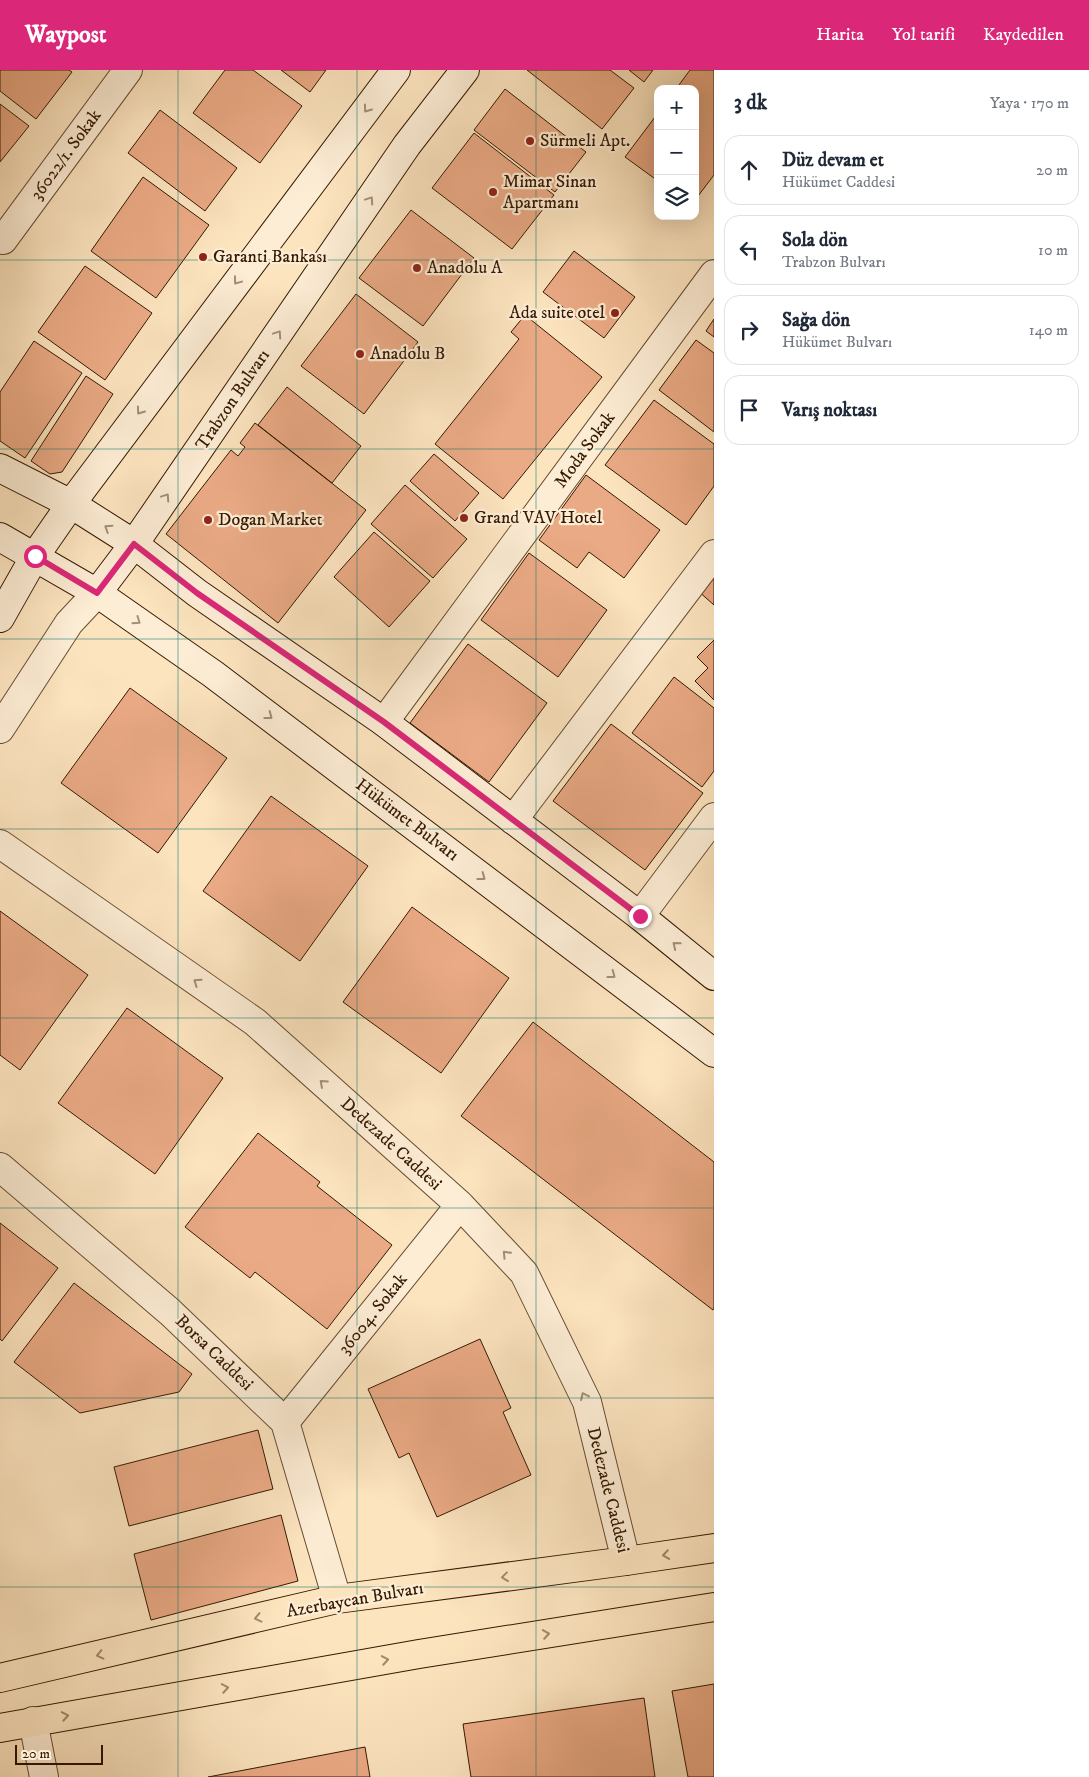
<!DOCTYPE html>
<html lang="tr">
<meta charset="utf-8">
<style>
body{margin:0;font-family:"IM FELL DW Pica",serif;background:#f6f6f7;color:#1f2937}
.controls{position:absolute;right:15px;top:15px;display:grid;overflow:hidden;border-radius:10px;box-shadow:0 5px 20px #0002}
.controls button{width:45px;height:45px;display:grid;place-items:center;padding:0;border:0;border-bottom:1px solid #e0e1e3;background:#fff;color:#1f2937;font:25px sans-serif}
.scale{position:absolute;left:15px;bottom:12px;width:88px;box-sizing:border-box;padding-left:5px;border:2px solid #351902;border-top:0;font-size:14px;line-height:18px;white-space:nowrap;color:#351902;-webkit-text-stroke:4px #fdedd5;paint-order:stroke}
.stop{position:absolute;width:15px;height:15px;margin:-11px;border:4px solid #db2777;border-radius:50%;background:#fff}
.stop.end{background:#db2777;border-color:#fff;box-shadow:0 1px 5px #0008}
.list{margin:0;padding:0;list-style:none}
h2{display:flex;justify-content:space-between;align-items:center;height:65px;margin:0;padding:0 20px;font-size:21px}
h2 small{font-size:16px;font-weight:400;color:#747a83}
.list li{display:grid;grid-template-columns:32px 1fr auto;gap:15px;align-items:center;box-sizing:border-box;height:70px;margin:0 10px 10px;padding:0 10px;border:1px solid #e0e1e3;border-radius:15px}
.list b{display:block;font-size:19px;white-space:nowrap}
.list p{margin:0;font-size:16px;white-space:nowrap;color:#747a83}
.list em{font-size:16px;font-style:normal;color:#747a83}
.icon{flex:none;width:28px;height:28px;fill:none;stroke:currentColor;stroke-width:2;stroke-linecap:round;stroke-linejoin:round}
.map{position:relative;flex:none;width:714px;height:1707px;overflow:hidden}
header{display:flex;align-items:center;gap:30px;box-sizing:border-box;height:70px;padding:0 25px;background:#db2777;color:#fff}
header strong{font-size:24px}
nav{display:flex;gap:28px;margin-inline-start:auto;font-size:18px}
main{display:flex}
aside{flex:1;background:#fff}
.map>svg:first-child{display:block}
.building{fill:#eaaa85;stroke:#351902}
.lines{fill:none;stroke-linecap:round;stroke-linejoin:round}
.street-casing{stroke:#674c31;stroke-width:30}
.secondary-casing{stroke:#351902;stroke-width:30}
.primary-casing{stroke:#351902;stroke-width:30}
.street{stroke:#fdedd5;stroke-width:28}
.secondary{stroke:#fdedd5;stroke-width:28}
.primary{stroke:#fce4bf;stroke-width:28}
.oneway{stroke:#a38e76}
.oneway2{stroke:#a2896a}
.route{stroke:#db2777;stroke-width:6}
.grid{fill:none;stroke:#0f766e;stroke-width:1;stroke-opacity:0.55}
.poi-dot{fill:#8f2418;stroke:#fdedd5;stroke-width:2}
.labels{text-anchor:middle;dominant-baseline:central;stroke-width:4.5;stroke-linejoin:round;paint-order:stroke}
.poi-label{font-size:18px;fill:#351902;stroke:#fdedd5;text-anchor:start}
.street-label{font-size:18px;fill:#351902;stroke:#fdedd5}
</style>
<header>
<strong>Waypost</strong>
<nav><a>Harita</a><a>Yol tarifi</a><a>Kaydedilen</a></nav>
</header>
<main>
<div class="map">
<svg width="714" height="1707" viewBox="0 0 714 1707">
<rect width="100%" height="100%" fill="#fce4bf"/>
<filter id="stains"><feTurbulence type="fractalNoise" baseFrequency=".004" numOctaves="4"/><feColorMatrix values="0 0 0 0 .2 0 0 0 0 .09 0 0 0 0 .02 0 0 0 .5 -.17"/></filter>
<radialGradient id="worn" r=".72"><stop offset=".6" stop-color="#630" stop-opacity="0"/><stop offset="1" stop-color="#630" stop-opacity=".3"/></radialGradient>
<path class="building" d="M0,0h69l3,2 -36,47 -36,-28z
M225,0h28l49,36 -42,57 -67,-50z
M281,0h45l-16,22z
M527,0h83l24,18 -32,41z
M629,0h24l-9,12z
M690,0h24v105l-19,25v-111h-19z
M505,19l81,63 -31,40 -81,-62z
M0,34l29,22 -29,36z
M160,40l77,58 -32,43 -77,-58z
M658,43v68l-33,-24z
M474,63l80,62 -42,54 -80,-61z
M143,107l66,48 -53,73 -65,-47z
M411,140l63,48 -51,68 -64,-48z
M574,181l61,46 -31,41 -61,-46z
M85,196l67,47 -47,67 -67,-48z
M356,224l62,48 -54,72 -63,-48z
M525,245l77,62 -99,122 -68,-55 84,-105 -8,-7z
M714,249v18l-8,-6z
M696,270l18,13v79l-55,-42z
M34,271l48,32 -57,85 -25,-17v-49z
M86,306l27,18 -51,78 -12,2 -19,-13z
M287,317l74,59 -29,37 -74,-58z
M654,330l60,44v42l-28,39 -81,-60z
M255,353l111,87 -88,113 -112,-89 65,-84 7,6 7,-9 -5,-4z
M434,384l45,39 -24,28 -45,-40z
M586,405l74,55 -36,48 -35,-26 -12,16 -38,-28z
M405,415l62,54 -34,39 -62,-54z
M374,462l56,49 -41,46 -55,-50z
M529,483l78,57 -49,67 -77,-57z
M714,500v35l-17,-15z
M714,570v60l-19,-19 13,-13 -11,-11z
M468,574l79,59 -58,79 -79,-59z
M674,607l40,31v63l-12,16 -70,-54z
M130,618l97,70 -69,95 -97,-70z
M611,654l92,69 -58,77 -92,-69z
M271,726l97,70 -68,95 -97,-70z
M412,837l97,71 -68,95 -98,-71z
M0,841l88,64 -68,95 -20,-15z
M127,938l96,70 -68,96 -97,-71z
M533,952l181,140v146l-1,2 -252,-194z
M258,1063l62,49 -3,4 75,59 -65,84 -72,-57 -5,6 -65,-51z
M0,1153l58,45 -56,73 -2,-2z
M74,1213l118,91 -13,18 -99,21 -66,-51z
M480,1269l31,69 -8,4 28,63 -94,42 -28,-64 -10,5 -31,-69z
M258,1360l15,59 -144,37 -15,-59z
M281,1445l17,66 -147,39 -17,-66z
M714,1614v93h-26l-16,-86z
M644,1628l11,79h-184l-8,-53z
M365,1677l5,30h-162z"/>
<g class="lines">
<defs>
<path id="street" d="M3,170l125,-170
M384,652l330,-448
M0,659l69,-106 28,-30
M513,750l201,-266
M0,774l255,178 205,183 64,68 63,129 39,159
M640,846l74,-99
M0,1097l170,145 115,110 52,177
M285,1352l175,-217
M33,1651l11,56"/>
<path id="secondary" d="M0,398l71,36 63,40 63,49 187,129 256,194 74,60
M0,467l97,56 116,81 501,379
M97,523l37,-49 273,-399 58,-75
M0,548l35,-62 36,-52 325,-434"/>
<path id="primary" d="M0,1608l337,-79 289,-38 88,-13
M0,1658l419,-74 295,-47"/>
</defs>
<use href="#street" class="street-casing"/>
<use href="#secondary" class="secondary-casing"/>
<use href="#primary" class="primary-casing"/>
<use href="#street" class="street"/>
<use href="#secondary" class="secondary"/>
<use href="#primary" class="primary"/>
</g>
<defs><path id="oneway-chevron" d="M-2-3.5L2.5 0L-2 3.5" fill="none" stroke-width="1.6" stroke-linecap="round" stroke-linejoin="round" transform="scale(1.25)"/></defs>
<g class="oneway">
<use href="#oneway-chevron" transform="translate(367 39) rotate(126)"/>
<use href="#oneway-chevron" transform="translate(370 130) rotate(-56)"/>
<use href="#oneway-chevron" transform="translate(237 211) rotate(127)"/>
<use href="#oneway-chevron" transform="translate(278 264) rotate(-56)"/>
<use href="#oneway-chevron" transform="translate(140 341) rotate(126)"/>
<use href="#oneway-chevron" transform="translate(166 427) rotate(-56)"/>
<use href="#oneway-chevron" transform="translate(108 458) rotate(-147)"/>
<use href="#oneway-chevron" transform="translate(137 551) rotate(35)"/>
<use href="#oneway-chevron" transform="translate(269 646) rotate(37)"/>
<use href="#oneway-chevron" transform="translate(482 807) rotate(37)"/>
<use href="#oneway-chevron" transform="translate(676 875) rotate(-141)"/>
<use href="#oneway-chevron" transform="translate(612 905) rotate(37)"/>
<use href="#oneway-chevron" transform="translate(197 912) rotate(-145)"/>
<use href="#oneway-chevron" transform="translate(323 1013) rotate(-138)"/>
<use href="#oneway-chevron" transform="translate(506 1184) rotate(-133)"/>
<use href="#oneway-chevron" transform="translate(584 1326) rotate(-115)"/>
</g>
<g class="oneway2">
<use href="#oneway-chevron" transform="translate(666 1485) rotate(171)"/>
<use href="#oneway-chevron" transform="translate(505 1507) rotate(173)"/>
<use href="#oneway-chevron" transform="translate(258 1548) rotate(167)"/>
<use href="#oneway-chevron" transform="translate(546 1564) rotate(-9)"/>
<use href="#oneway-chevron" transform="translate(100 1585) rotate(167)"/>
<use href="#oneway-chevron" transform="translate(385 1590) rotate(-10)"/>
<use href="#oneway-chevron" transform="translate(225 1618) rotate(-10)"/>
<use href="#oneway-chevron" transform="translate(65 1646) rotate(-10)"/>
</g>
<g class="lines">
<path class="route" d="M35,486l62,37 37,-49 63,49 187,129 256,194"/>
</g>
<path class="grid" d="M178,0v1707M357,0v1707M536,0v1707M0,190h714M0,379h714M0,569h714M0,759h714M0,948h714M0,1138h714M0,1328h714M0,1517h714"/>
<g class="poi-dot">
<circle cx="530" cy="71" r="5"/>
<circle cx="493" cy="122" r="5"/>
<circle cx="203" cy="187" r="5"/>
<circle cx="417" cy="198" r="5"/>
<circle cx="615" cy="243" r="5"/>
<circle cx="360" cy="284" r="5"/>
<circle cx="464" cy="448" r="5"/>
<circle cx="208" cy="450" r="5"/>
</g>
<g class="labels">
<g class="poi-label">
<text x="540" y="71">Sürmeli Apt.</text>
<text x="503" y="112">Mimar Sinan<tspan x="503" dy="21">Apartmanı</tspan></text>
<text x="213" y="187">Garanti Bankası</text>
<text x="427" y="198">Anadolu A</text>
<text x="605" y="243" text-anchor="end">Ada suite otel</text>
<text x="370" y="284">Anadolu B</text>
<text x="474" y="448">Grand VAV Hotel</text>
<text x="218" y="450">Dogan Market</text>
</g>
<g class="street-label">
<text transform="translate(66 85) rotate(-54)">36022/1. Sokak</text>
<text transform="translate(233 330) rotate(-56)">Trabzon Bulvarı</text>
<text transform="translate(585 380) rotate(-54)">Moda Sokak</text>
<text transform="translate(407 750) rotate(37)">Hükümet Bulvarı</text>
<text transform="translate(391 1074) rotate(42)">Dedezade Caddesi</text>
<text transform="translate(373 1244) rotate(-51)">36004. Sokak</text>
<text transform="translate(214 1283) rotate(44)">Borsa Caddesi</text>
<text transform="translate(608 1420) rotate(76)">Dedezade Caddesi</text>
<text transform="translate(355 1530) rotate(-10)">Azerbaycan Bulvarı</text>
</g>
</g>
<rect width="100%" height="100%" filter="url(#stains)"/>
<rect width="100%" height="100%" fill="url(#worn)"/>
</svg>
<div class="controls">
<button>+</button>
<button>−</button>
<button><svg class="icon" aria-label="layers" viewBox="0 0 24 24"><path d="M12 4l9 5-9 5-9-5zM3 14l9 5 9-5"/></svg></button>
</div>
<div class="scale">20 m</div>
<div class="stop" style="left:35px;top:486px"></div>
<div class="stop end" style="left:640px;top:846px"></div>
</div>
<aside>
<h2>3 dk<small>Yaya · 170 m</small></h2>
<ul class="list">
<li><svg class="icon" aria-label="ahead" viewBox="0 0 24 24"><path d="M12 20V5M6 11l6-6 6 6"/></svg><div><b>Düz devam et</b><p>Hükümet Caddesi</p></div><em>20 m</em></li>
<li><svg class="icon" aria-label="left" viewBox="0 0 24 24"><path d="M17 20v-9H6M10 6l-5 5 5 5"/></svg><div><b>Sola dön</b><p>Trabzon Bulvarı</p></div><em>10 m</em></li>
<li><svg class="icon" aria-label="right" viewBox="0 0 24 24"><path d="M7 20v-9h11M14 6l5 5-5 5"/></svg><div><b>Sağa dön</b><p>Hükümet Bulvarı</p></div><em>140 m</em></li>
<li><svg class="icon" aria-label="arrive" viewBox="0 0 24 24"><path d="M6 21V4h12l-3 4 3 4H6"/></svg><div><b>Varış noktası</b></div></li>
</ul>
</aside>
</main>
